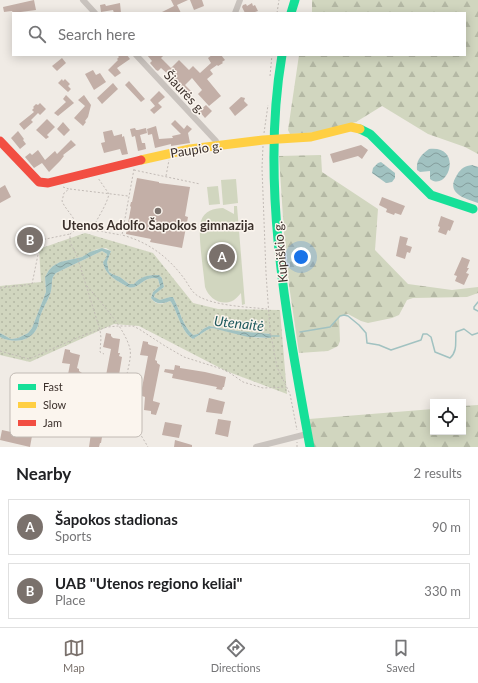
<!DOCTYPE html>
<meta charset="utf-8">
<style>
body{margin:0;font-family:Lato,sans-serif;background:#f2f2f2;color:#202124}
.controls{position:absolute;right:12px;bottom:12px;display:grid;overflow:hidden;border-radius:0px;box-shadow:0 2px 10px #0003}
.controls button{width:36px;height:36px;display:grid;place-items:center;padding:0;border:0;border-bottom:1px solid #e0e0e0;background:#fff;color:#202124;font:20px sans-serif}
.you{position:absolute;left:301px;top:257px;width:14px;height:14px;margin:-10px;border:3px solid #fff;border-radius:50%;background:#1a73e8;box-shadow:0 0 0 6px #1a73e833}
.badge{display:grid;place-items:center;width:26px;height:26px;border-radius:50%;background:#7a716c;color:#fff;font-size:13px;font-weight:700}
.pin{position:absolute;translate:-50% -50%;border:2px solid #fff;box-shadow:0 1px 4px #0006}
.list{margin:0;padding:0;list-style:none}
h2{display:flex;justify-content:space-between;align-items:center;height:52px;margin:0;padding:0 16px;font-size:17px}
h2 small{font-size:13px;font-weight:400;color:#757577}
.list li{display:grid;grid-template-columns:26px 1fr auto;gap:12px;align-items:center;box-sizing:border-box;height:56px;margin:0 8px 8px;padding:0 8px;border:1px solid #e0e0e0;border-radius:0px}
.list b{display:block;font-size:15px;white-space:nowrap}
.list p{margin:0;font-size:13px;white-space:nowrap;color:#757577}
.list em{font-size:13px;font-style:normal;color:#757577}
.icon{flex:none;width:22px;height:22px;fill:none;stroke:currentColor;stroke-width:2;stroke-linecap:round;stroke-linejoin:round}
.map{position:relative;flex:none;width:478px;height:447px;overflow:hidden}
.search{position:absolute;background:#fff;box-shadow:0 2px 10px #0003;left:12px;right:12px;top:12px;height:44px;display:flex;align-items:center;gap:10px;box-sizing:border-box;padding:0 14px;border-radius:0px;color:#757577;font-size:15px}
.sheet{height:180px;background:#fff}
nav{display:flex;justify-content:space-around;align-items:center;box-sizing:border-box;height:56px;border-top:1px solid #e0e0e0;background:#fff;font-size:11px;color:#757577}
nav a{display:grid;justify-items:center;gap:2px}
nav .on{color:#7a716c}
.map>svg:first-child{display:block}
.grass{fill:url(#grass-dots)}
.forest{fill:url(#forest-firs)}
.pitch{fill:#d1d6bf}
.water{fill:url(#water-waves)}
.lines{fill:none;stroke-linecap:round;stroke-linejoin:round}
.stream{stroke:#a1c2c1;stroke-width:1.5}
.building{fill:#c3afa7}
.path{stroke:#c2bbb6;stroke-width:1;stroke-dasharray:2 2;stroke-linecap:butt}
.street{stroke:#c9c3be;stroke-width:6}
.fast{stroke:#16e098;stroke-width:9}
.slow{stroke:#ffcf43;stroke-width:9}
.jam{stroke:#f24e42;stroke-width:9}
.poi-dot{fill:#7a716c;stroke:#fbf5ee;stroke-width:1.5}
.labels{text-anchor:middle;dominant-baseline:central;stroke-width:3;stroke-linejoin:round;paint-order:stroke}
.street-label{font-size:13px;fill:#3b302b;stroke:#fbf5ee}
.poi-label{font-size:13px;font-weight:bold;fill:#3b302b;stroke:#fbf5ee}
.water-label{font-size:14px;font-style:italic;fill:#1f5a5e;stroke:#fbf5ee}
.key{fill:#fbf5ee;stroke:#c1bab4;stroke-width:1}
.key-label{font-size:11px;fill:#3b302b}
</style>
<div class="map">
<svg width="478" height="447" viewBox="0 0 478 447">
<defs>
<pattern id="grass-dots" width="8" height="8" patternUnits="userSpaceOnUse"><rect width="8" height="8" fill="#d1d6bf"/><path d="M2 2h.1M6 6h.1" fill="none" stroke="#b4b8a4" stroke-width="1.8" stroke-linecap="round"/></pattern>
<pattern id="forest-firs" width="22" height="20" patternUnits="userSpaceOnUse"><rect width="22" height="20" fill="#d1d6bf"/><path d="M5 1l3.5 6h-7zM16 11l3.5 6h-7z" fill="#b4b8a4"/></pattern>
<pattern id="water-waves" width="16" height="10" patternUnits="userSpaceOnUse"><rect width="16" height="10" fill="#a1c2c1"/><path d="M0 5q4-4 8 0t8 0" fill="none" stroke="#849e9d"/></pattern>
</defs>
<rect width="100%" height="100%" fill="#f0ebe5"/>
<path class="grass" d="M85,233l68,20 40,50 25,6 62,1 7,84 -61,-23 -87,-45 -25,-2 -84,38 -30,-7v-18c13,7 32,5 38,-11 1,-4 1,-8 3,-12 3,-8 8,-15 10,-23 2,-7 -1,-12 5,-18l46,-22 5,3 -1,4 -3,4c2,14 15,19 25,25 11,4 16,-13 30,-8l2,7 -7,6 -2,6c5,8 12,6 19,3l1,1c7,11 10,30 22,37l14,-9 5,-2 45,10h14v-4l-34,-3 -28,-5 -6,3 -5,5 -5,1c-11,-10 -13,-25 -20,-38 -6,-1 -18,9 -19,-3l10,-7 -2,-9 -3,-3c-10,0 -18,1 -25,9h-5l-9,-7 -8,-3 -3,-2 -2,-10 4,-11 -5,-3 -9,1 -15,8 -22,5 -7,4 -4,4 -4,7 1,15 -14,36 -4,5 -10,5 -7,1 -11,-6v-47l41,-4 -2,-33z"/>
<path class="forest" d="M312,0h166v154l-13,-7 -37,-13 -46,-28 -26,16 -34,10 -32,2 -2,-4 11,-75h166v-42h-153z
M321,155l1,17 56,37 -3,41 33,34 44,6 26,-3v6l-11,4 -54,1 -6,2 -8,15 -7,3 -24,5 -7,-2 -13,-7 -9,2 1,25 -2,5 -10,5 -29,2 -10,-68 -5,-52 -5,-77z
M478,405v42h-164l-5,-28 124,-10v23h30v-26z"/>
<path class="pitch" d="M236,179l2,24 -15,2 -2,-25z
M218,186l2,18 -11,1 -2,-18z
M234,206h3l8,98 -3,1 -1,-12c-2,2 -4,5 -7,7 -12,7 -25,-1 -29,-13 -1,-13 -8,-56 -4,-66 3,-10 13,-13 22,-13l11,6z"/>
<path class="water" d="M429,149c35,-4 19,44 1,30v-8l-10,1 -3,-2c-1,-10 4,-15 12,-21z
M381,162l14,11v5l-3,4 -6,1 -14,-10 1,-5 5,-5z
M472,165l6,2v36c-14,-5 -33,-10 -21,-28 4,-7 8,-9 15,-10z
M102,248l9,3 -4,11 2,10 3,2 8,3 9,7h5c7,-8 14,-9 25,-9l3,3 2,9 -9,7 -1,3 6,3 10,-3h3c7,13 9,28 20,38l5,-1 5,-5 6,-3 28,5 34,3v4l-23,-1 -36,-9 -5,2 -14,9c-12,-7 -15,-26 -22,-37l-1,-1c-8,3 -14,4 -19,-3l2,-6 7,-6 -2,-7c-14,-5 -19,12 -30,8 -10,-6 -23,-11 -25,-25l3,-4 1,-4 -5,-3 -46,22c-6,6 -3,11 -5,18 -2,8 -7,15 -10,23 -2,4 -2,8 -3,12 -6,16 -25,18 -38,11v-4l11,6 7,-1 10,-5 4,-5 14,-36 -1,-15 4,-7 4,-4 7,-4 22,-5 8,-5z"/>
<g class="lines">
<path class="stream" d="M478,302l-4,5v2l4,2
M300,332l30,-5 10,-11 4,-1 4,1 11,9 7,8 1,10 12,2 12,5 30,-10 2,-6h4l4,3 4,15 15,6c8,-7 5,-17 6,-26l8,-3 8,6 6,-2
M269,336h10"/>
</g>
<path class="building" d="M34,0l2,10 -23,3 -1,-2 -8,1 -1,-5z
M171,0h17l-11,5 4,8h-21l14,-7z
M190,0h12l2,6 -10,4z
M120,3l1,10h-7l-1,-3 -12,2 -1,-7 5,-1 1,2z
M252,3l1,3 2,-1 3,6 -3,1 1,1h-11l-3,-6 1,-2 3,-1 1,2z
M117,55h10l3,4 -13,9 4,5 -6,4 -7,-7 10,-10 -1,-1 2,-2z
M147,55h17l-3,3 10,10 8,-8 10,10 4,-4 7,7 11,-10 -3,-5 4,-3h9l4,5 -3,2 1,1 -5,3 -1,-1 -7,5 3,4 -6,5 14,17 -12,10 -11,-12 4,-4 -10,-12 -7,7 7,7 -5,5 -9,-9 -7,-11 -10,-9 -3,3 -2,-1 -6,-7 2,-2z
M62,58l4,5 -9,8 -5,-5z
M93,70l3,5 4,-2 6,9 -12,8 -9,-16z
M62,79l1,2 2,-2 5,5 -2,2 3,3 -3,3 -10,-9z
M129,81l16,18 -4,3 -16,-17z
M113,83l5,6 -16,15 -5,-6z
M159,91l6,6 -7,6 4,4 -8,7 -4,-4 5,-4 -5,-6z
M66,95l8,8 -16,13 -4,-3 12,-11 -3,-3z
M84,95l7,10 -3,12 -3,4 1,1 -3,4 -9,-8 11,-12 -7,-6z
M241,97l4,1 -1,3 4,4 -13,11 -6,-8z
M40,103l6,6 -6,6 -2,-2 -7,7 2,2 -9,8 -5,-6 15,-12 -2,-2 2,-2 -1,-1 3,-3 2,1z
M206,105l6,6 -7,7 -6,-7z
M47,119l8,8 -8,8 2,2 -3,2 -10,-9z
M175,120l9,9 3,-4 5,4 -4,4 2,10 -19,3v-2l-16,4 -3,-14 -4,1 -1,-6 9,-3 3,13 14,-1 -1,-2 9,-2 -10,-10z
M63,122l7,8 -6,6 -7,-7z
M135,128l1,2h2l8,-2 1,5 -7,2 2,8h3l1,6 -8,2 -3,-15 -3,1 -2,-8z
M112,130l2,6 8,-2v3l2,-1 4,18 -6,1 -2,-6 -16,4 -3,-10 4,-1 -2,-10z
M18,131l6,8 -1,1 3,4 -6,5 -9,-11z
M71,140l5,5 -13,10 1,1 -4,5 -11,11 -7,-9 -8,5 -9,-11 5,-4 2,2 6,-5 7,10 10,-9 2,3z
M361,145l7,5 -6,9 -4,-3 -25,7 -3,-9z
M137,178l22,4v1l31,4 -5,29 3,1 -6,31 -32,-6 1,-3 -25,-5 5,-27 -1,-1 1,-4h1z
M5,185l6,12 -11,6v-15z
M382,197l23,9 -4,9 -6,-2 -1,2 -8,-3 1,-3 -8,-4z
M441,216l13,5 -4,10 -2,-1 -2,5 -8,-3 2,-5 -2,-1z
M33,231l3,18h-3v2l-6,1 -3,-20z
M400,236l8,2 -2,7 6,2 -2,6 -3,-1 -2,7 -9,-3z
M462,257l8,3 -3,8h2l-3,5 3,1 -5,11 -9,-4 2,-5 -3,-1z
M106,333l5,1v2l2,2 7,1 -2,14h2l-1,3 3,1 -6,36v1l7,1 -4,13 -6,-1 1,-3 -8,-2 2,-13h-3l-1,-3 7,-37 -8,-2z
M143,341l5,1v2l2,1 8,2 -3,13 2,1v2l3,2 -7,35v1l7,2 -4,12 -5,-1v-3l-7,-1 1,-13 -3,-1 -1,-3 7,-37 -8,-1z
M65,349l5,1v2l2,1 8,2 -3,13 2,1v2l3,2 -7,35v1l7,2 -4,12 -5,-1v-3l-7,-1 1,-13 -3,-1 -1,-3 7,-37 -8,-1z
M175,365l5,1v2l25,4 21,5 -2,10h-1l-1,3 -6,-1 1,-2 -45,-9 1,-4 -9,-2 1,-3 9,1z
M209,398l16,4 -3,12 -16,-2z
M18,407l30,6 -2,11 -18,-4 -3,15 7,1 -2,11 -30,-7 2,-10 18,4 3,-15 -7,-1z
M95,417l10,2 -4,24h-1l-1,4h-10l4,-27h2z
M218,419l13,2 -3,16 -13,-3z
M165,422l17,3 -3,13 -17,-3z
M175,440l17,5v2h-18z"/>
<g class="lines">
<path class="path" d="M277,13l2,-13
M270,76l2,-21
M264,133l4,-28
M263,146l-1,22 1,26 3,79 4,57 7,37 13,27 7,36
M134,169l-12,66c26,7 45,21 61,42 5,6 8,15 15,19 17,10 50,11 69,13
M134,170l66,14
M166,176l3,-16
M63,187l6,2 -5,4 -2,8c4,10 14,16 15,28l-7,5v8l7,14 23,74 1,8 -1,14 4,2
M70,189l58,7
M77,229l22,2 22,4
M92,230c5,-12 14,-23 17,-36l-11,-16
M87,286c14,17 38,42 43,63 2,9 -4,26 -5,36 -3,23 12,43 23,62
M0,288l32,-4 9,-44 29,-6
M0,351l29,8 50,-22 28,-10 11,-1h15l6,3 26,17 19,11 38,12 8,4 13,9 20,6 23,-1
M297,447v-5"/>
<path class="street" d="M83,0l12,13
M235,13l5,-13
M136,55l80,86 1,5
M256,447l51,-13"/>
<path class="fast" d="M291,13l4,-13
M282,55c-22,129 5,265 28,392
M360,129l10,5 61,61 42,14"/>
<path class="slow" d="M141,160l49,-11 73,-9 48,-3 40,-10 9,2"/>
<path class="jam" d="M0,141l39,41 9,1 93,-23"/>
</g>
<circle class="poi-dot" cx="158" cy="211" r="4"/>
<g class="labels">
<g class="street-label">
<text transform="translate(185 92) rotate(47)">Šiaurės g.</text>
<text transform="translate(196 149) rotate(-9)">Paupio g.</text>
<text transform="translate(280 252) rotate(-95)">Kupiškio g.</text>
</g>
<g class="poi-label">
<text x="158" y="225">Utenos Adolfo Šapokos gimnazija</text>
</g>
<g class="water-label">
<text transform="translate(239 323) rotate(6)">Utenaitė</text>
</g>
</g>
<rect x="10" y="373" width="132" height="64" rx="6" class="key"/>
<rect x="18" y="384" width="18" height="6" fill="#16e098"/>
<rect x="18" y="402" width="18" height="6" fill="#ffcf43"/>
<rect x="18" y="420" width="18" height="6" fill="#f24e42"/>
<g class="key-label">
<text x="43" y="391">Fast</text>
<text x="43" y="409">Slow</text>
<text x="43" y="427">Jam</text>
</g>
</svg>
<div class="controls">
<button><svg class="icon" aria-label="locate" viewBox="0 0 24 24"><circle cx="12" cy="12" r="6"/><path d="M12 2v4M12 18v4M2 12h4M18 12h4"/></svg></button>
</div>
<div class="you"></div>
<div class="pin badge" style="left:222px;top:257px">A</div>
<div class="pin badge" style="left:30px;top:240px">B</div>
<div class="search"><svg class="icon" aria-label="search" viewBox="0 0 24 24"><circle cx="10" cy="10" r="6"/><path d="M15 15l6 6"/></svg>Search here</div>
</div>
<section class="sheet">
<h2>Nearby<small>2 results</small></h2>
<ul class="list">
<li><span class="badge">A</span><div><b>Šapokos stadionas</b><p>Sports</p></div><em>90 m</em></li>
<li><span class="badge">B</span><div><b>UAB &quot;Utenos regiono keliai&quot;</b><p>Place</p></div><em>330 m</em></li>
</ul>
</section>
<nav>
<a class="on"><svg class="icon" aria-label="map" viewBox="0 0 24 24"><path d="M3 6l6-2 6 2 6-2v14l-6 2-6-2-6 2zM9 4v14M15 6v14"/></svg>Map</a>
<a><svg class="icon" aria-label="directions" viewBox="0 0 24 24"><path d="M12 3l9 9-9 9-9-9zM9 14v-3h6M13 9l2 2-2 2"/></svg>Directions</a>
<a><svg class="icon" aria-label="saved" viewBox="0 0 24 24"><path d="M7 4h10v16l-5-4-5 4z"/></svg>Saved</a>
</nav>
